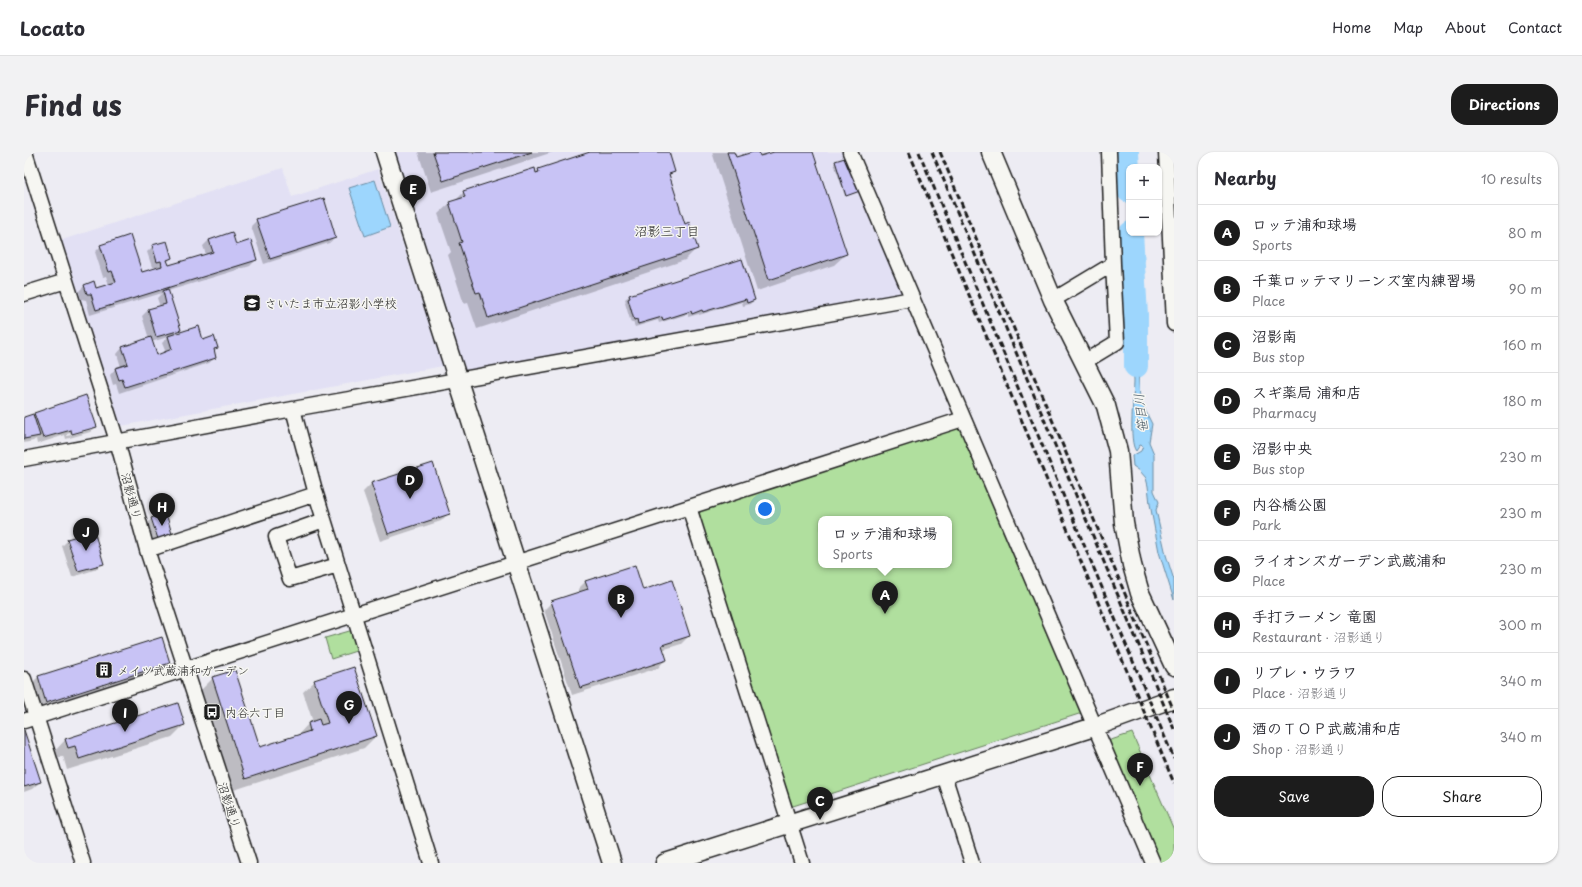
<!DOCTYPE html>
<meta charset="utf-8">
<style>
body{margin:0;font-family:"Playpen Sans","Klee One",sans-serif;background:#f2f2f3;color:#2b2b33}
.controls{position:absolute;right:12px;top:12px;display:grid;overflow:hidden;border-radius:8px;box-shadow:0 1px 3px #0004}
.controls button{width:36px;height:36px;display:grid;place-items:center;padding:0;border:0;border-bottom:1px solid #e1e1e2;background:#fff;color:#2b2b33;font:20px sans-serif}
.you{position:absolute;left:741px;top:357px;width:14px;height:14px;margin:-10px;border:3px solid #fff;border-radius:50%;background:#1a73e8;box-shadow:0 0 0 6px #1a73e833}
.badge{display:grid;place-items:center;width:26px;height:26px;border-radius:50%;background:#1c1c1c;color:#fff;font-size:13px;font-weight:700}
.pin{position:absolute;translate:-50% -33px;filter:drop-shadow(0 1px 2px #0008)}
.pin::after{content:'';position:absolute;top:21px;width:14px;height:12px;background:inherit;clip-path:polygon(0 0,100% 0,50% 100%)}
.popup{position:absolute;left:794px;top:364px;width:134px;height:52px;box-sizing:border-box;display:grid;place-content:center;border-radius:8px;background:#fff;filter:drop-shadow(0 1px 3px #0005);font-size:13px;white-space:nowrap;color:#7c7c81}
.popup b{font-size:15px;color:#2b2b33}
.popup::after{content:'';position:absolute;left:50%;top:100%;margin-left:-8px;border:8px solid transparent;border-top-color:#fff}
.list{margin:0;padding:0;list-style:none}
h2{display:flex;justify-content:space-between;align-items:center;height:52px;margin:0;padding:0 16px;font-size:17px}
h2 small{font-size:13px;font-weight:400;color:#7c7c81}
.list li{display:grid;grid-template-columns:26px 1fr auto;gap:12px;align-items:center;box-sizing:border-box;height:56px;padding:0 16px;border-top:1px solid #e1e1e2}
.list b{display:block;font-size:15px;white-space:nowrap}
.list p{margin:0;font-size:13px;white-space:nowrap;color:#7c7c81}
.list em{font-size:13px;font-style:normal;color:#7c7c81}
.actions{display:flex;gap:8px;padding:12px 16px}
.actions a{flex:1;padding:9px 0;border:1px solid #1c1c1c;border-radius:16px;text-align:center;font-size:14px;color:#1c1c1c}
.actions .main{background:#1c1c1c;color:#fff}
.map{position:relative;flex:none;width:1150px;height:711px;overflow:hidden;border-radius:16px}
header{display:flex;align-items:center;gap:24px;box-sizing:border-box;height:56px;padding:0 20px;background:#fff;border-bottom:1px solid #e1e1e2}
header strong{font-size:19px}
nav{display:flex;gap:22px;margin-inline-start:auto;font-size:14px}
.intro{display:flex;align-items:center;justify-content:space-between;box-sizing:border-box;height:96px;padding:0 24px}
h1{margin:0;font-size:28px}
.button{padding:10px 18px;border-radius:16px;background:#1c1c1c;color:#fff;font-size:14px;font-weight:700}
main{display:flex;gap:24px;padding:0 24px}
aside{flex:1;background:#fff;border-radius:16px;box-shadow:0 1px 3px #0004}
.map>svg:first-child{display:block}
.built{fill:#e2e0f4}
.green{fill:#b0df9e;stroke:#667e5d;fill-rule:evenodd}
.water{fill:#9dd6fd;stroke:#698ca3}
.shadow{fill:#0003;fill-rule:evenodd}
.lines{fill:none;stroke-linecap:round;stroke-linejoin:round}
.river{stroke:#9dd6fd;stroke-width:24}
.building{fill:#c8c3f5;stroke:#1c1c1c}
.minor-casing{stroke:#1c1c1c;stroke-width:17}
.tertiary-casing{stroke:#1c1c1c;stroke-width:21}
.minor{stroke:#f6f6f2;stroke-width:14}
.tertiary{stroke:#f6f6f2;stroke-width:18}
.rail{stroke:#1c1c1c;stroke-width:3;stroke-dasharray:6 3;stroke-linecap:butt}
.labels{text-anchor:middle;dominant-baseline:central;stroke-width:3;stroke-linejoin:round;paint-order:stroke}
.poi-label{font-size:12px;fill:#1c1c1c;stroke:#f6f6f2;text-anchor:start}
.street-label{font-size:12px;fill:#1c1c1c;stroke:#f6f6f2}
.neighbourhood-label{font-size:13px;fill:#1c1c1c;stroke:#f6f6f2}
.water-label{font-size:13px;font-style:italic;fill:#435460;stroke:#f6f6f2}
</style>
<header>
<strong>Locato</strong>
<nav><a>Home</a><a>Map</a><a>About</a><a>Contact</a></nav>
</header>
<div class="intro"><h1>Find us</h1><a class="button">Directions</a></div>
<main>
<div class="map">
<svg width="1150" height="711" viewBox="0 0 1150 711">
<rect width="100%" height="100%" fill="#edecf3"/>
<filter id="ink" filterUnits="userSpaceOnUse"><feTurbulence type="fractalNoise" baseFrequency=".025" numOctaves="2"/><feDisplacementMap in="SourceGraphic" scale="8" xChannelSelector="R" yChannelSelector="G"/><feConvolveMatrix kernelMatrix="1 2 1 2 8 2 1 2 1" color-interpolation-filters="sRGB"/></filter>
<g filter="url(#ink)">
<path class="built" d="M361,0h465l62,147 -454,81z
M259,16l9,29 86,-28 65,197 -322,60 -59,-186z"/>
<path class="green" d="M938,275l120,286 -292,94 -91,-293 3,-5zM797,367h128v46h-128z
M329,478l6,20 -28,9 -6,-21z
M1108,581l42,97v33h-15l-54,-121z"/>
<path class="water" d="M351,28l15,47 -25,9 -16,-48z
M1106,181h6l4,67 12,24 -3,18 5,12v37l5,11 -3,8 10,45 8,25v20l-15,-48 -9,-48 -2,-18 -2,-8 -6,-7 -7,-5 -1,-10 9,-5 2,-5 -3,-1 -4,6c-8,-9 -2,-57 -2,-71 -1,-15 -2,-31 -4,-47z"/>
<path class="shadow" d="M394,0h135l-122,40z
M569,0h74l6,20 -4,4 16,49 12,23 -12,12 -208,69 -9,-26 -4,1 -16,-49 3,-3 -13,-38 12,-11 5,-2 9,-9 71,-19 4,-3z
M688,0h21l3,6 20,-6h2l2,6 17,-6h35l34,102 -12,11 -77,26z
M812,10l23,29 -2,1 -12,4 -11,-33z
M233,68l78,18 -6,5 -65,21 -13,-38z
M185,88l26,6 21,14 -6,6 -82,25 12,38 -6,6 28,6 15,7 -4,3 2,7 -6,5 -90,30 -3,-9 -3,1 -3,-10 5,-6 6,-2 -4,-13 5,-6 27,-9 -7,-23 6,-6 12,-3 -3,-9 5,-5 -72,22 -4,-15 -5,-1 -2,-8 6,-6 11,5 13,-5 -3,-9 -3,1 -8,-25 6,-6 40,28 15,-5 -1,-2h-3l-5,-15 6,-6 18,12 -4,4 1,5 38,-12 -3,-9zM144,185l-6,6 4,10 -10,3 -5,-14z
M718,109l12,39 -4,4 -7,2 -1,-4 -43,13v-1l-11,3v-3l-29,9 -1,-3 -23,7 -2,-5 -2,1 -6,-20 1,-1 -1,-3 4,-3z
M11,262l61,13 -6,5 -24,7 -1,-4 -28,9 -1,-5 -3,2 -9,2v-25l8,-2zM66,276v2l-23,6v-2z
M409,312l16,49 -8,8 -61,20 -17,-49 8,-8z
M127,367l20,15 -4,4 -13,4 -6,-19z
M44,388l35,23 -6,6 -25,8 -10,-31z
M562,429l57,10 46,45 -8,8 -19,6 3,10 -7,8 -86,27 -28,-85 8,-8 27,-9 -1,-4z
M137,486l8,25 -12,12 -123,38 -7,-25 11,-11z
M189,526l46,70 38,-12 11,-12 5,-2 -10,-30 12,-11 61,55 -12,12 -130,42 -33,-100z
M160,573l-12,12 -105,33 -4,-14 -7,3 -2,-7 11,-12z
M0,581l16,49 -8,7 -8,3z"/>
<g class="lines">
<path class="river" d="M1103,0l2,39
M1107,81l5,82v51"/>
</g>
<path class="building" d="M409,0h99l-89,29z
M566,0h79l6,20 -6,2 16,50 4,-2 9,27 -210,69 -8,-26 -4,1 -17,-50 3,-1 -13,-40 16,-5 -2,-6 72,-23 1,5 3,-1 -1,-3z
M703,0h7l2,5 17,-5h6l1,4 14,-4h39l34,102 -78,26z
M824,5l12,34 -14,5 -11,-35z
M300,46l12,40 -66,21 -14,-40z
M208,80l4,13 15,-5 6,20 -161,50 -5,-16h-4l-3,-9 10,-4 2,7 20,-6 -4,-11 -3,1 -9,-27 30,-10 12,37 20,-6 -1,-5 -4,1 -5,-17 15,-4 5,17 -5,2 2,5 44,-13 -4,-12z
M718,107l13,41 -8,3 -1,-4 -43,13 -1,-2 -10,4 -1,-3 -28,9 -1,-3 -24,7 -1,-5 -3,1 -6,-21 2,-1 -1,-3z
M144,137l13,41 -25,7 -8,-28 18,-5 -3,-13z
M175,174l4,14 11,-4 4,12 -4,1 2,9 -91,29 -3,-8 -3,1 -4,-12 13,-4 -6,-17 29,-10 6,18 15,-6 -4,-13z
M62,243l11,32 -25,7 -1,-4 -28,8 -9,-25z
M9,262l7,22 -16,3v-22z
M409,311l17,51 -62,20 -17,-51z
M142,361l6,21 -14,5 -7,-21z
M70,379l10,33 -26,7 -11,-32z
M611,413l8,25 29,-10 18,56 -28,9 5,15 -87,28 -29,-87 37,-12 -3,-8z
M138,485l8,26 -124,40 -8,-27z
M330,515l23,69 -132,43 -33,-102 23,-7 25,77 50,-16 -2,-8 11,-4 2,6 7,-2 -14,-43z
M154,551l7,22 -106,34 -4,-13 -7,2 -3,-9z
M0,578l17,52 -17,5z"/>
<g class="lines">
<defs>
<path id="minor" d="M1,0l92,289 30,109 102,313
M826,0l303,711
M1142,0l8,172
M0,142l42,-13
M1029,148l60,-36
M1060,210l33,-20 -4,-78 -4,-112
M269,257l23,85 115,369
M0,307l269,-50 619,-110
M665,355l113,356
M300,368l-48,17 14,42 48,-14
M123,398l169,-56
M0,527l59,184
M0,569l939,-302
M920,623l28,88"/>
<path id="tertiary" d="M361,0l227,711
M967,0l62,148 53,106 12,45 6,72 8,42 8,28 34,73
M641,711l429,-136 80,-29"/>
</defs>
<use href="#minor" class="minor-casing"/>
<use href="#tertiary" class="tertiary-casing"/>
<use href="#minor" class="minor"/>
<use href="#tertiary" class="tertiary"/>
<path class="rail" d="M885,0l265,631
M895,0l255,607
M908,0l242,577
M916,0l234,559"/>
</g>
</g>
<defs>
<symbol id="school-square" viewBox="-11 -11 22 22"><rect x="-9" y="-9" width="18" height="18" rx="4" fill="#1c1c1c" stroke="#f6f6f2"/><path d="M0-5L7-2L0 1L-7-2ZM-4 1L0 2.5L4 1V4Q0 6-4 4Z" fill="#fff"/></symbol>
<symbol id="building-square" viewBox="-11 -11 22 22"><rect x="-9" y="-9" width="18" height="18" rx="4" fill="#1c1c1c" stroke="#f6f6f2"/><path d="M-4-6H4V6H1V3H-1V6H-4ZM-2.5-4.3h1.7v1.8h-1.7ZM.8-4.3h1.7v1.8H.8ZM-2.5-1h1.7V.8h-1.7ZM.8-1h1.7V.8H.8Z" fill="#fff"/></symbol>
<symbol id="bus-square" viewBox="-11 -11 22 22"><rect x="-9" y="-9" width="18" height="18" rx="4" fill="#1c1c1c" stroke="#f6f6f2"/><path d="M-5-6H5V4H4V6H2V4H-2V6H-4V4H-5ZM-3.5-4V0h7V-4ZM-3.5 1.2v1.5H-2V1.2ZM2 1.2v1.5H3.5V1.2Z" fill="#fff"/></symbol>
</defs>
<g fill-rule="evenodd">
<use href="#school-square" x="218" y="141" width="20" height="20"/>
<use href="#building-square" x="70" y="508" width="20" height="20"/>
<use href="#bus-square" x="178" y="550" width="20" height="20"/>
</g>
<g class="labels">
<g class="poi-label">
<text x="241" y="151">さいたま市立沼影小学校</text>
<text x="93" y="518">メイツ武蔵浦和ガーデン</text>
<text x="201" y="560">内谷六丁目</text>
</g>
<g class="street-label">
<text transform="translate(108 344) rotate(75)">沼影通り</text>
<text transform="translate(206 653) rotate(72)">沼影通り</text>
</g>
<g class="neighbourhood-label">
<text x="643" y="78">沼影三丁目</text>
</g>
<g class="water-label">
<text transform="translate(1116 261) rotate(-97)">笹目川</text>
</g>
</g>
</svg>
<div class="controls">
<button>+</button>
<button>−</button>
</div>
<div class="you"></div>
<div class="pin badge" style="left:861px;top:462px">A</div>
<div class="popup"><b>ロッテ浦和球場</b>Sports</div>
<div class="pin badge" style="left:597px;top:466px">B</div>
<div class="pin badge" style="left:796px;top:668px">C</div>
<div class="pin badge" style="left:386px;top:347px">D</div>
<div class="pin badge" style="left:389px;top:56px">E</div>
<div class="pin badge" style="left:1116px;top:634px">F</div>
<div class="pin badge" style="left:325px;top:572px">G</div>
<div class="pin badge" style="left:138px;top:374px">H</div>
<div class="pin badge" style="left:101px;top:580px">I</div>
<div class="pin badge" style="left:62px;top:399px">J</div>
</div>
<aside>
<h2>Nearby<small>10 results</small></h2>
<ul class="list">
<li><span class="badge">A</span><div><b>ロッテ浦和球場</b><p>Sports</p></div><em>80 m</em></li>
<li><span class="badge">B</span><div><b>千葉ロッテマリーンズ室内練習場</b><p>Place</p></div><em>90 m</em></li>
<li><span class="badge">C</span><div><b>沼影南</b><p>Bus stop</p></div><em>160 m</em></li>
<li><span class="badge">D</span><div><b>スギ薬局 浦和店</b><p>Pharmacy</p></div><em>180 m</em></li>
<li><span class="badge">E</span><div><b>沼影中央</b><p>Bus stop</p></div><em>230 m</em></li>
<li><span class="badge">F</span><div><b>内谷橋公園</b><p>Park</p></div><em>230 m</em></li>
<li><span class="badge">G</span><div><b>ライオンズガーデン武蔵浦和</b><p>Place</p></div><em>230 m</em></li>
<li><span class="badge">H</span><div><b>手打ラーメン 竜園</b><p>Restaurant · 沼影通り</p></div><em>300 m</em></li>
<li><span class="badge">I</span><div><b>リブレ・ウラワ</b><p>Place · 沼影通り</p></div><em>340 m</em></li>
<li><span class="badge">J</span><div><b>酒のＴＯＰ武蔵浦和店</b><p>Shop · 沼影通り</p></div><em>340 m</em></li>
</ul>
<div class="actions"><a class="main">Save</a><a>Share</a></div>
</aside>
</main>
